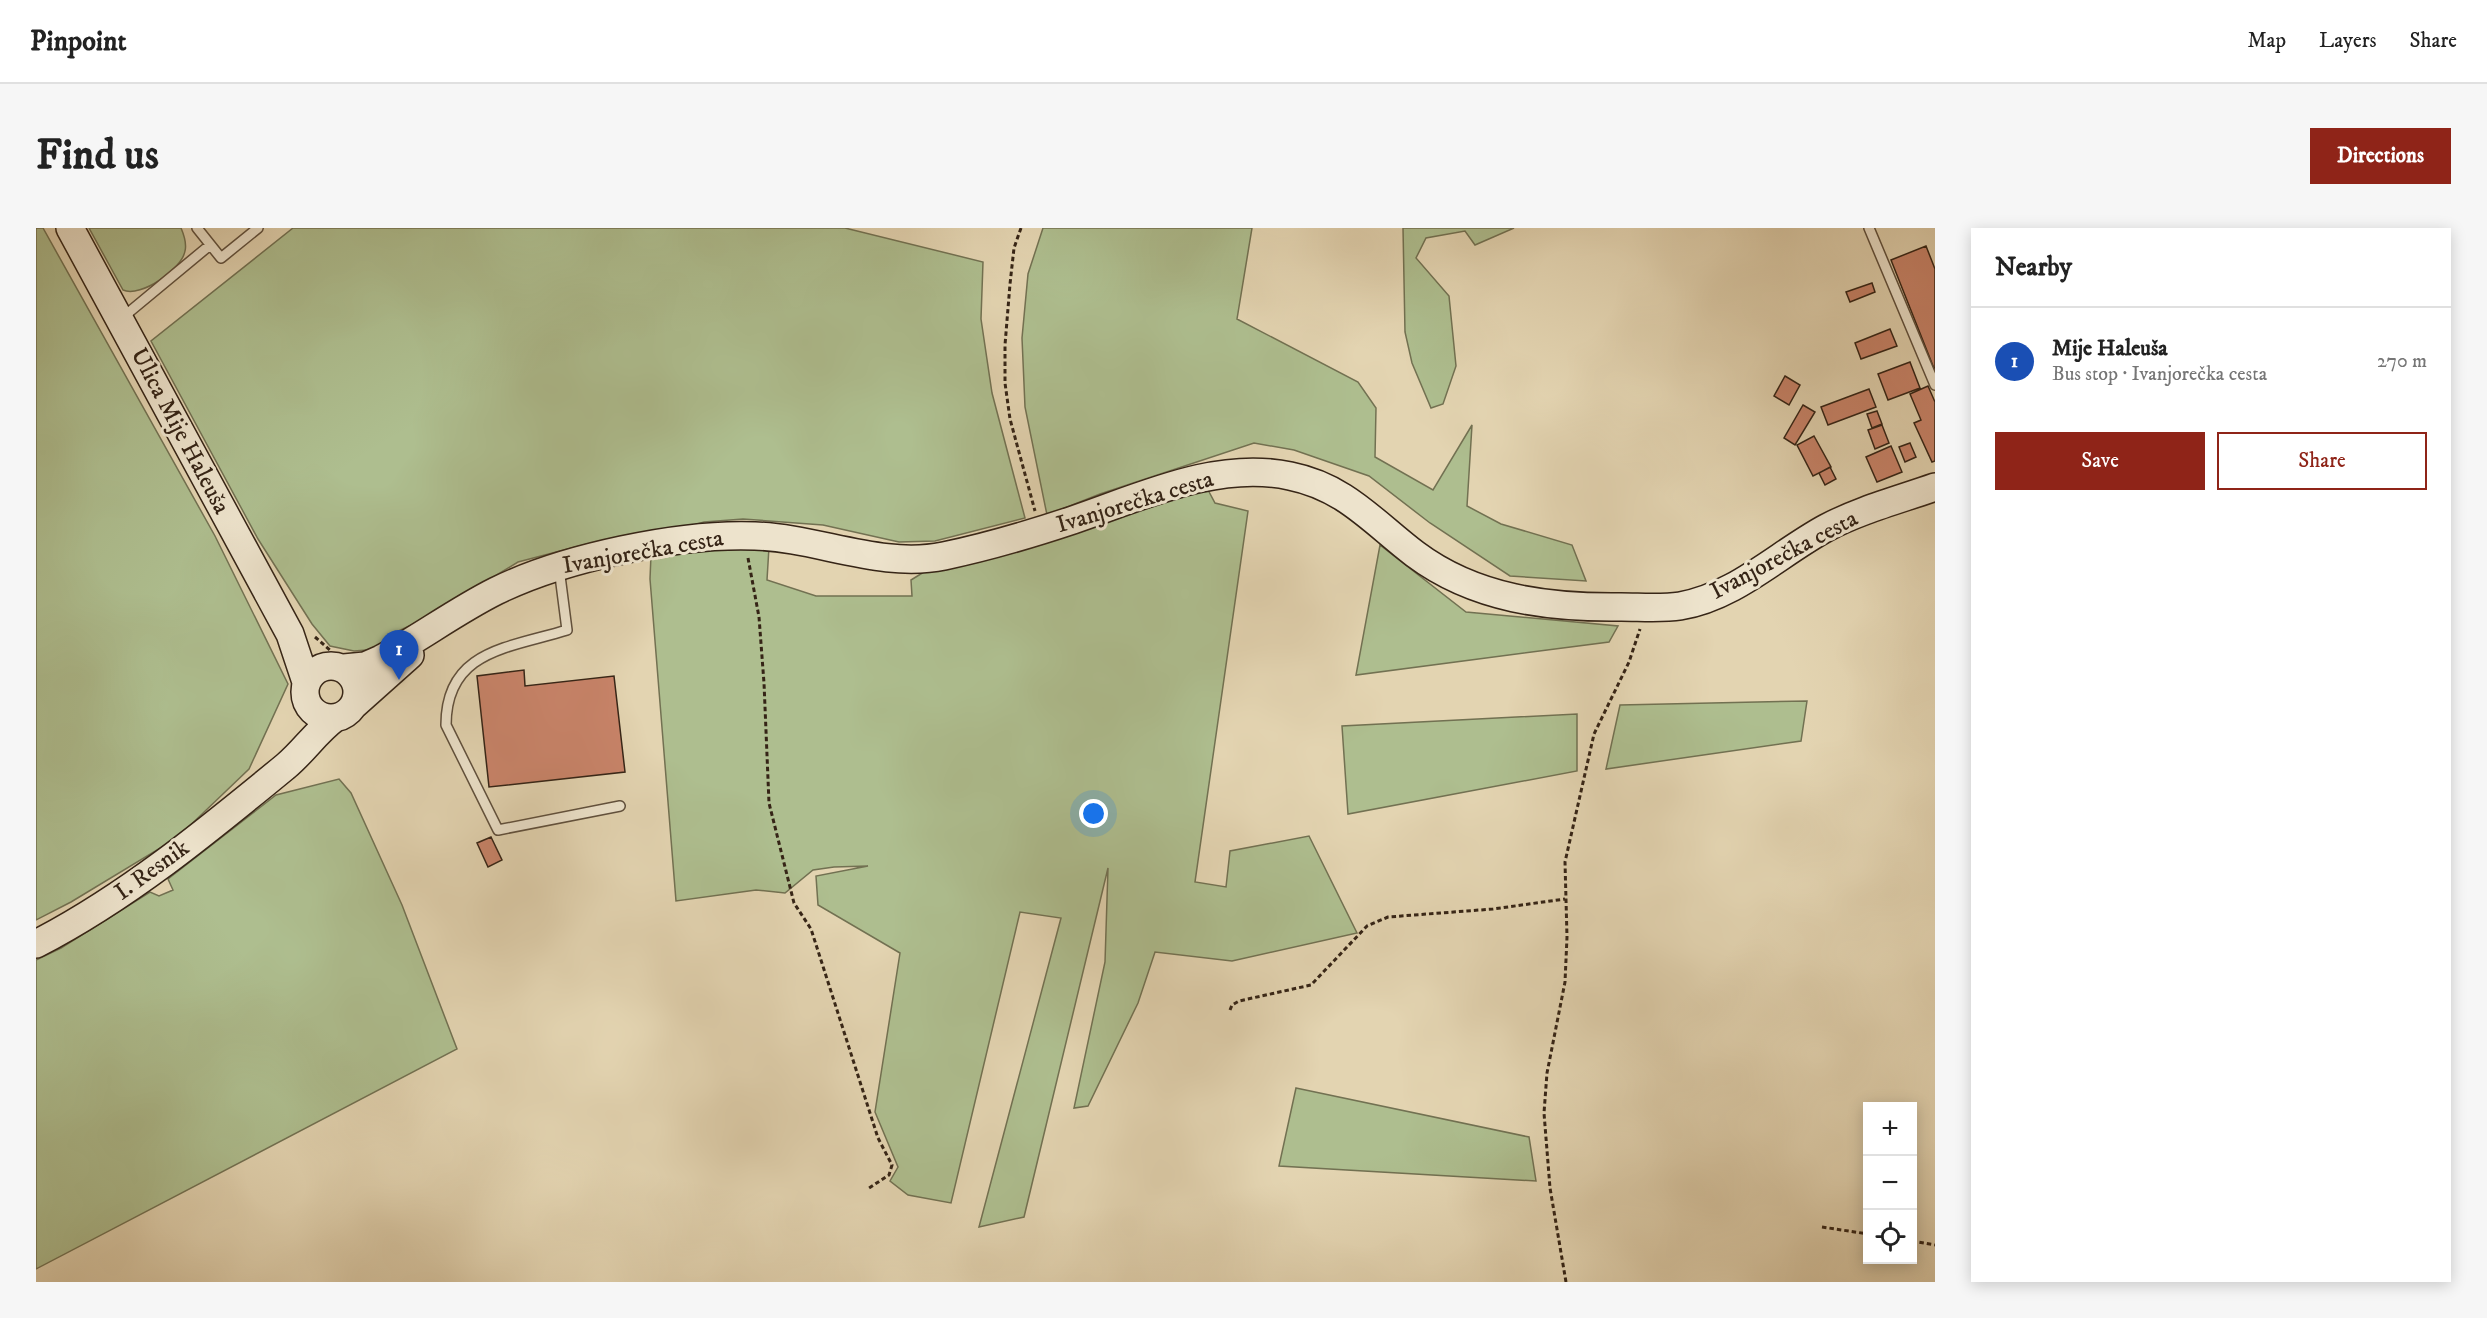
<!DOCTYPE html>
<meta charset="utf-8">
<style>
body{margin:0;font-family:"IM FELL DW Pica",serif;background:#f6f6f6;color:#222}
.controls{position:absolute;right:18px;bottom:18px;display:grid;overflow:hidden;border-radius:0px;box-shadow:0 3px 15px #0003}
.controls button{width:54px;height:54px;display:grid;place-items:center;padding:0;border:0;border-bottom:2px solid #e0e0e0;background:#fff;color:#222;font:30px sans-serif}
.you{position:absolute;left:1058px;top:586px;width:21px;height:21px;margin:-15px;border:4px solid #fff;border-radius:50%;background:#1a73e8;box-shadow:0 0 0 9px #1a73e833}
.badge{display:grid;place-items:center;width:39px;height:39px;border-radius:50%;background:#8f2418;color:#fff;font-size:20px;font-weight:700}
.pin{position:absolute;translate:-50% -50px;filter:drop-shadow(0 2px 3px #0008)}
.pin::after{content:'';position:absolute;top:32px;width:21px;height:18px;background:inherit;clip-path:polygon(0 0,100% 0,50% 100%)}
.list{margin:0;padding:0;list-style:none}
h2{display:flex;justify-content:space-between;align-items:center;height:78px;margin:0;padding:0 24px;font-size:26px}
h2 small{font-size:20px;font-weight:400;color:#767676}
.list li{display:grid;grid-template-columns:39px 1fr auto;gap:18px;align-items:center;box-sizing:border-box;height:108px;padding:0 24px;border-top:2px solid #e0e0e0}
.list b{display:block;font-size:22px;white-space:nowrap}
.list p{margin:0;font-size:20px;white-space:nowrap;color:#767676}
.list em{font-size:20px;font-style:normal;color:#767676}
.actions{display:flex;gap:12px;padding:18px 24px}
.actions a{flex:1;padding:14px 0;border:2px solid #8f2418;border-radius:0px;text-align:center;font-size:21px;color:#8f2418}
.actions .main{background:#8f2418;color:#fff}
.icon{flex:none;width:33px;height:33px;fill:none;stroke:currentColor;stroke-width:2;stroke-linecap:round;stroke-linejoin:round}
.map{position:relative;flex:none;width:1899px;height:1054px;overflow:hidden;border-radius:0px}
header{display:flex;align-items:center;gap:36px;box-sizing:border-box;height:84px;padding:0 30px;background:#fff;border-bottom:2px solid #e0e0e0}
header strong{font-size:28px}
nav{display:flex;gap:33px;margin-inline-start:auto;font-size:21px}
.intro{display:flex;align-items:center;justify-content:space-between;box-sizing:border-box;height:144px;padding:0 36px}
h1{margin:0;font-size:42px}
.button{padding:15px 27px;border-radius:0px;background:#8f2418;color:#fff;font-size:21px;font-weight:700}
main{display:flex;gap:36px;padding:0 36px}
aside{flex:1;background:#fff;border-radius:0px;box-shadow:0 3px 15px #0003}
.map>svg:first-child{display:block}
.green{fill:#aebe8f;stroke:#727152;stroke-width:1.5}
.building{fill:#c9846a;stroke:#352416;stroke-width:1.5}
.lines{fill:none;stroke-linecap:round;stroke-linejoin:round}
.lane-casing{stroke:#60503d;stroke-width:12}
.secondary-casing{stroke:#352416;stroke-width:30}
.path{stroke:#352416;stroke-width:3;stroke-dasharray:4.5 3;stroke-linecap:butt}
.lane{stroke:#ede3cc;stroke-width:9}
.secondary{stroke:#ede3cc;stroke-width:27}
.labels{text-anchor:middle;dominant-baseline:central;stroke-width:6;stroke-linejoin:round;paint-order:stroke}
.street-label{font-size:24px;fill:#352416;stroke:#ede3cc}
</style>
<header>
<strong>Pinpoint</strong>
<nav><a>Map</a><a>Layers</a><a>Share</a></nav>
</header>
<div class="intro"><h1>Find us</h1><a class="button">Directions</a></div>
<main>
<div class="map">
<svg width="1899" height="1054" viewBox="0 0 1899 1054">
<rect width="100%" height="100%" fill="#e3d4b1"/>
<filter id="stains"><feTurbulence type="fractalNoise" baseFrequency=".00333" numOctaves="4"/><feColorMatrix values="0 0 0 0 .2 0 0 0 0 .09 0 0 0 0 .02 0 0 0 .5 -.17"/></filter>
<radialGradient id="worn" r=".72"><stop offset=".6" stop-color="#630" stop-opacity="0"/><stop offset="1" stop-color="#630" stop-opacity=".3"/></radialGradient>
<path class="green" d="M0,0h7l172,308 73,148 -39,85 -72,69 -106,64 -35,18z
M53,0h92c3,7 6,15 4,23 -3,18 -44,47 -62,39z
M257,0h552l138,34 -2,57 11,74 33,125 -90,23 -36,1 -76,-17 -80,-6 -39,3 -20,6 -97,16 -69,18 -96,58 -26,12 -17,17 -25,2 -24,-5 -18,-22 -54,-85 -107,-198z
M1007,0h209l-15,91 121,63 18,26 -1,49 58,33 39,-65 -5,81 34,18 71,21 14,36 -76,-5 -80,-53 -61,-47 -75,-26 -40,-7 -154,51 -53,21 -22,-108 -3,-69 6,-64z
M1367,0h111l-39,17 -10,-14 -39,7 -10,20 33,38 7,70 -13,38 -12,4 -19,-45 -7,-31z
M1171,260l8,15 33,8 -53,371 31,5 4,-36 79,-15 48,97 -125,28 -77,-9 -17,51 -50,103 -14,2 31,-146 3,-94 -84,349 -45,10 82,-309 -41,-6 -69,291 -43,-8 -18,-14 8,-14 -23,-55 25,-159 -82,-48 -2,-29 52,-10 -34,1 -21,3 -28,23 -29,-3 -80,11 -26,-322 1,-24 34,-8h84l-2,33 49,16h96l-1,-16 21,-13z
M1344,317l86,67 152,14 -9,16 -253,33z
M1771,473l-6,40 -195,28 14,-64z
M1541,486v57l-229,43 -6,-88z
M303,551l12,14 51,112 55,144 -421,220v-309l25,-12 89,-56 9,4 14,-6 -5,-11 108,-84z
M1260,860l233,49 7,44 -257,-15z"/>
<path class="building" d="M1890,18l9,23v102l-44,-111z
M1836,55l3,9 -25,10 -4,-10z
M1854,101l7,17 -36,13 -6,-16z
M1874,134l10,26 -32,12 -10,-26z
M1749,148l15,9 -11,20 -15,-9z
M1892,158l7,16v59l-3,1 -18,-39 7,-3 -11,-26z
M1833,161l7,18 -48,18 -7,-18z
M1767,177l12,7 -20,33 -11,-7z
M1841,183l5,13 -10,4 -5,-14z
M1846,197l7,18 -14,6 -7,-19z
M1778,208l17,31 -18,9 -16,-31z
M1874,215l6,14 -11,5 -6,-15z
M1855,218l11,26 -25,10 -11,-25z
M1794,239l6,12 -11,6 -6,-12z
M488,442l1,16 89,-10 11,96 -136,15 -12,-111z
M455,609l11,23 -14,7 -11,-24z"/>
<g class="lines">
<defs>
<path id="lane" d="M161,0l24,30 37,-30
M1833,0l66,157
M86,90l88,-73
M523,340l8,62c-58,18 -121,20 -121,95l52,105 122,-24"/>
<path id="secondary" d="M34,0l220,406 16,48
M269 464a26 26 0 1 1 52 0a26 26 0 1 1-52 0Z
M308,440l21,-2 16,-7c39,-21 75,-48 115,-68 67,-33 183,-58 259,-55 63,2 126,33 189,20 43,-9 87,-22 129,-36 68,-23 144,-60 217,-44 55,11 83,46 125,78 60,45 134,54 206,53 19,0 40,2 59,-1 55,-9 98,-52 146,-78 34,-18 72,-28 109,-41
M318,477l56,-50
M0,716c91,-47 171,-113 250,-178 18,-15 30,-34 49,-48"/>
</defs>
<use href="#lane" class="lane-casing"/>
<use href="#secondary" class="secondary-casing"/>
<path class="path" d="M985,0l-7,20 -4,36 -5,61v38l5,36 25,92
M712,330l11,59 5,66 5,120 25,100 17,26 67,209 14,27 -3,10 -20,13
M279,409l16,14
M1194,782l2,-5 7,-4 72,-16 56,-59 21,-9 105,-8 72,-10
M1786,999l46,7
M1876,1013l23,4
M1530,1054l-16,-94 -6,-75 3,-40 18,-91 2,-45 -2,-75 29,-128 35,-72 11,-33"/>
<use href="#lane" class="lane"/>
<use href="#secondary" class="secondary"/>
</g>
<g class="labels">
<g class="street-label">
<text transform="translate(144 203) rotate(62)">Ulica Mije Haleuša</text>
<text transform="translate(1099 274) rotate(-17)">Ivanjorečka cesta</text>
<text transform="translate(607 324) rotate(-10)">Ivanjorečka cesta</text>
<text transform="translate(1748 327) rotate(-28)">Ivanjorečka cesta</text>
<text transform="translate(116 642) rotate(-36)">I. Resnik</text>
</g>
</g>
<rect width="100%" height="100%" filter="url(#stains)"/>
<rect width="100%" height="100%" fill="url(#worn)"/>
</svg>
<div class="controls">
<button>+</button>
<button>−</button>
<button><svg class="icon" aria-label="locate" viewBox="0 0 24 24"><circle cx="12" cy="12" r="6"/><path d="M12 2v4M12 18v4M2 12h4M18 12h4"/></svg></button>
</div>
<div class="you"></div>
<div class="pin badge" style="left:363px;top:452px;background:#1a4fb4">1</div>
</div>
<aside>
<h2>Nearby<small></small></h2>
<ul class="list">
<li><span class="badge" style="background:#1a4fb4">1</span><div><b>Mije Haleuša</b><p>Bus stop · Ivanjorečka cesta</p></div><em>270 m</em></li>
</ul>
<div class="actions"><a class="main">Save</a><a>Share</a></div>
</aside>
</main>
